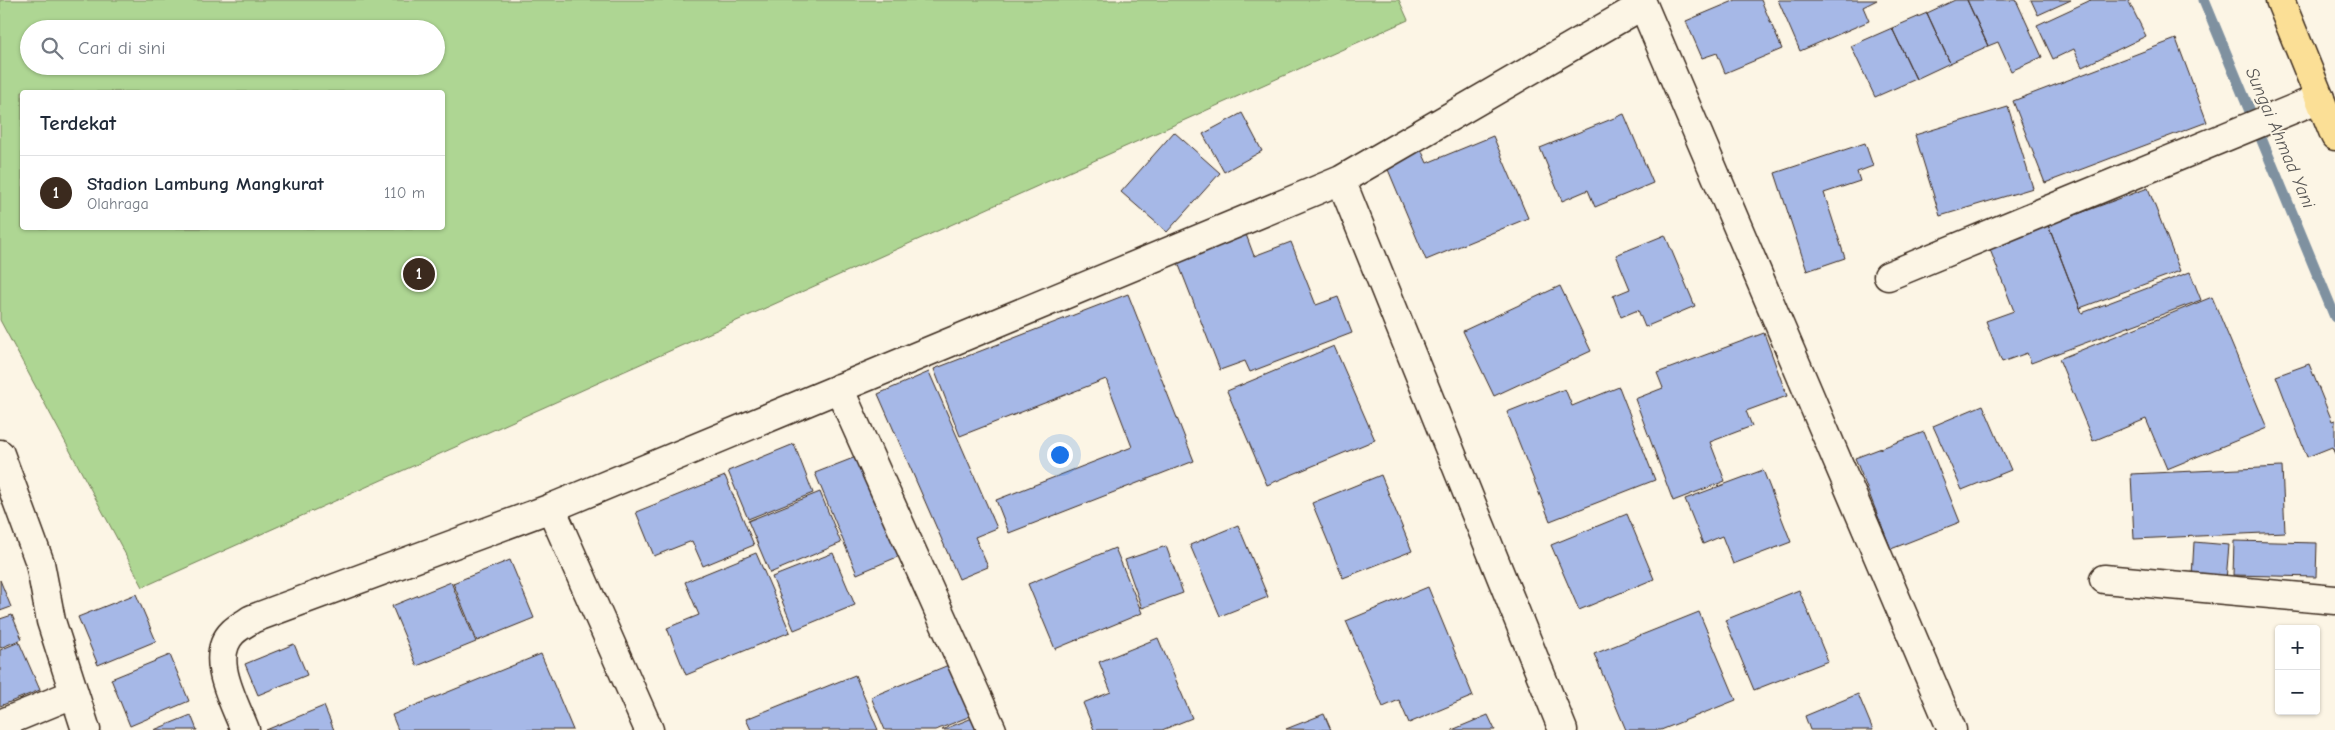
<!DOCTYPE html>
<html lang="id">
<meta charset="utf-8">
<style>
body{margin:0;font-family:"Comic Neue",sans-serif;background:#f6f6f7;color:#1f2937}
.controls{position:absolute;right:15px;bottom:15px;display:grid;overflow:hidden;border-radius:5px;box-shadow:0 1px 4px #0004}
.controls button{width:45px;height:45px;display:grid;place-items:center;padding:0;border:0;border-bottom:1px solid #e0e1e3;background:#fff;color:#1f2937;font:25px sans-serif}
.you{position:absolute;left:1059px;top:454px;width:18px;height:18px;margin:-12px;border:4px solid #fff;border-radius:50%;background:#1a73e8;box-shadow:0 0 0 8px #1a73e833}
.badge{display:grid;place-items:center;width:32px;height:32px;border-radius:50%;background:#3b2a1e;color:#fff;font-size:16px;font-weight:700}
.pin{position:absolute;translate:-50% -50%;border:2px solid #fff;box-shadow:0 1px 5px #0006}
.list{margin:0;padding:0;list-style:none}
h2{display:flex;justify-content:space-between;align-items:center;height:65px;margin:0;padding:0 20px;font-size:21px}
h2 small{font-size:16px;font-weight:400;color:#747a83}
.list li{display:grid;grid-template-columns:32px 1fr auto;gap:15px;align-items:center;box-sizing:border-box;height:75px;padding:0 20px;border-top:1px solid #e0e1e3}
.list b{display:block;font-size:19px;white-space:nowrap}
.list p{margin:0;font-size:16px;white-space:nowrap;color:#747a83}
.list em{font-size:16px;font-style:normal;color:#747a83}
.icon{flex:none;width:28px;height:28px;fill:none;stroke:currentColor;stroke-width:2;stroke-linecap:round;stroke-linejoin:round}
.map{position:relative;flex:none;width:2335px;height:730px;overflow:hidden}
.search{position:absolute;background:#fff;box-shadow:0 1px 4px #0004;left:20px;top:20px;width:425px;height:55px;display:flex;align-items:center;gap:12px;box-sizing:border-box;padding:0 18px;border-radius:28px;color:#747a83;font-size:19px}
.panel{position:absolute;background:#fff;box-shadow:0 1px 4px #0004;left:20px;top:90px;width:425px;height:140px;border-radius:5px}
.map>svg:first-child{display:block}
.green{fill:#aed693;stroke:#748058;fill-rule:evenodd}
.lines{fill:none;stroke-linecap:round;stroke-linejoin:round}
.stream{stroke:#7f91a0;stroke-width:11}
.building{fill:#a6b8e7;stroke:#3b2a1e}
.minor-casing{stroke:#3b2a1e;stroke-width:31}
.highway-casing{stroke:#3b2a1e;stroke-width:31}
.minor{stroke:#fcf5e5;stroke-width:28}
.highway{stroke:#fbdf96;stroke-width:28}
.labels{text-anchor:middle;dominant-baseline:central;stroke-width:4;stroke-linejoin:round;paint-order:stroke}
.water-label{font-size:18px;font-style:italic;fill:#575554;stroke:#fcf5e5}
</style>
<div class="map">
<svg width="2335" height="730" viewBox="0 0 2335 730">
<rect width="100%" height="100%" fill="#fcf5e5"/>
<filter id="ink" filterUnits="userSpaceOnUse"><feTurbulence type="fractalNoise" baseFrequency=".02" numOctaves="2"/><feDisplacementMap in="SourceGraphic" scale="10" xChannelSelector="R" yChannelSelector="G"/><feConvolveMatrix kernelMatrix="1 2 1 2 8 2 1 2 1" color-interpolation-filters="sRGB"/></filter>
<g filter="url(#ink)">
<path class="green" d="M0,0h1399l9,20 -1265,567 -143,-267zM29,29h407v37h-407zM22,92h420v136h-420z"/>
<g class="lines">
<path class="stream" d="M2204,0l131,317"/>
</g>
<path class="building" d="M1736,0h25l21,49 -57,24 -8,-20 -15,5 -16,-37z
M1778,0h99l-14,7 6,14 -69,30z
M1955,0h12l21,46 -38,17 -23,-50z
M1967,0h49l26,57 -31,14 -13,-29 -10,4z
M2031,0h40l-33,15z
M2091,0h37l18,36 -64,31 -8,-18 -21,10 -16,-34z
M1927,13l23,50 -34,16 -24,-51z
M1892,28l24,51 -41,18 -24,-51z
M2176,39l31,83 -162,61 -32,-82z
M2008,107l25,81 -93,28 -25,-81z
M1242,113l20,38 -38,21 -21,-38z
M1624,114l29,69 -58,24 -7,-17 -26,11 -22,-53z
M1174,132l46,41 -53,59 -46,-40z
M1493,136l35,82 -102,42 -42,-100 35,-15 8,18z
M1865,143l8,23 -16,6 3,9 -36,12 21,65 -38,13 -32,-98z
M2148,188l32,83 -100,37 -32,-83z
M2048,225l34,88 108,-41 11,28 -170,63 -4,-10 -25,9 -16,-41 28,-10 -25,-64z
M1244,229l10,27 37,-14 25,63 22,-8 14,36 -102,39 -5,-11 -25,9 -45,-115z
M1665,235l30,71 -50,21 -7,-17 -17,7 -8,-21 17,-7 -14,-34z
M1560,286l31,65 -97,45 -31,-65z
M1128,294l66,167 -185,72 -13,-33 136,-53 -26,-68 -146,57 -26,-67z
M2212,297l55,131 -100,41 -21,-50 -53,22 -34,-82z
M1764,333l23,63 -41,15 6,15 -42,16 15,39 -52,20 -38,-102 28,-11 -6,-15z
M1334,346l41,94 -108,45 -40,-94z
M2309,364l23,57 3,-1v34l-3,-7 -25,10 -31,-81z
M929,372l68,156 -22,9 13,30 -29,12 -81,-185z
M1619,387l36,93 -105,41 -43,-109 58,-23 7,17z
M1983,405l28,65 -49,20 -29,-64z
M1924,432l36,90 -69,27 -36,-91z
M794,444l19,49 -65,26 -20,-48z
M861,455l41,100 -45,19 -42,-101z
M2282,467l3,65 -151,7 -3,-65z
M1763,470l28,72 -58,22 -11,-28 -19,8 -18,-45z
M1381,475l31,76 -69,27 -31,-75z
M725,476l29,69 -51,21 -11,-25 -38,15 -18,-44z
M820,492l21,51 -71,30 -22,-52z
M1627,514l27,65 -75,31 -28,-65z
M1238,525l30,72 -48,19 -30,-71z
M2234,541l83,2 -1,34 -83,-2z
M2194,542l35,3 -3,35 -34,-3z
M1166,546l17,47 -41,15 -17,-48z
M1115,548l27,65 -87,36 -27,-65z
M756,553l34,79 -104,43 -19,-47 32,-13 -14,-33z
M833,553l22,52 -61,25 -22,-53z
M510,560l24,58 -57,23 -24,-58z
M0,580l11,27 -11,4z
M451,582l25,60 -59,24 -25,-60z
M1428,587l45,109 -64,27 -10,-23 -16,7 -37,-86z
M1799,590l29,71 -74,29 -29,-70z
M136,594l20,47 -58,24 -20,-48z
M1699,612l37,88 -75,30h-35l-32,-76z
M12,615l10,24 -22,9v-29z
M1158,638l34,80 -30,12h-68l-11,-27 28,-11 -12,-30z
M19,642l21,48 -40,16v-56z
M294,644l13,31 -49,20 -13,-31z
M541,654l32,76h-175l-6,-15z
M170,655l19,46 -59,25 -19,-47z
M951,664l22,51 -37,15h-51l-14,-33z
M855,675l23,55h-127l-5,-11z
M1858,694l15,36h-63l-5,-14z
M324,706l10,24h-68z
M1324,714l7,16 -45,-1z
M191,715l6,15h-43z
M1488,715l7,15h-43z
M975,717l6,13h-39z"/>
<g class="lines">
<defs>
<path id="minor" d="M1641,0l311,730
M1341,180l222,550
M1888,276l432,-178
M839,388l153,342
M0,454l40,109 11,58 35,109
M551,508l98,222
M2104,579l231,21
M0,724l73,-30
M245,730c-10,-27 -38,-73 -12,-98 5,-5 13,-9 19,-13l299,-111 790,-328 302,-175"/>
<path id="highway" d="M2280,0l55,136"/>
</defs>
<use href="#minor" class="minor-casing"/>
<use href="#highway" class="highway-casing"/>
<use href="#minor" class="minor"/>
<use href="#highway" class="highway"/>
</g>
</g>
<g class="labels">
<g class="water-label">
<text transform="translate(2280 138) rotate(67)">Sungai Ahmad Yani</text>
</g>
</g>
</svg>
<div class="controls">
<button>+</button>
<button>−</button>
</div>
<div class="you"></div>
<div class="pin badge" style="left:419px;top:274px">1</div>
<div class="search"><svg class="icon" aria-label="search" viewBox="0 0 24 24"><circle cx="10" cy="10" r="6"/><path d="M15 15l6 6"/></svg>Cari di sini</div>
<section class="panel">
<h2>Terdekat<small></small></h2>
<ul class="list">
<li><span class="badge">1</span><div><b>Stadion Lambung Mangkurat</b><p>Olahraga</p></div><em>110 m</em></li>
</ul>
</section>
</div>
